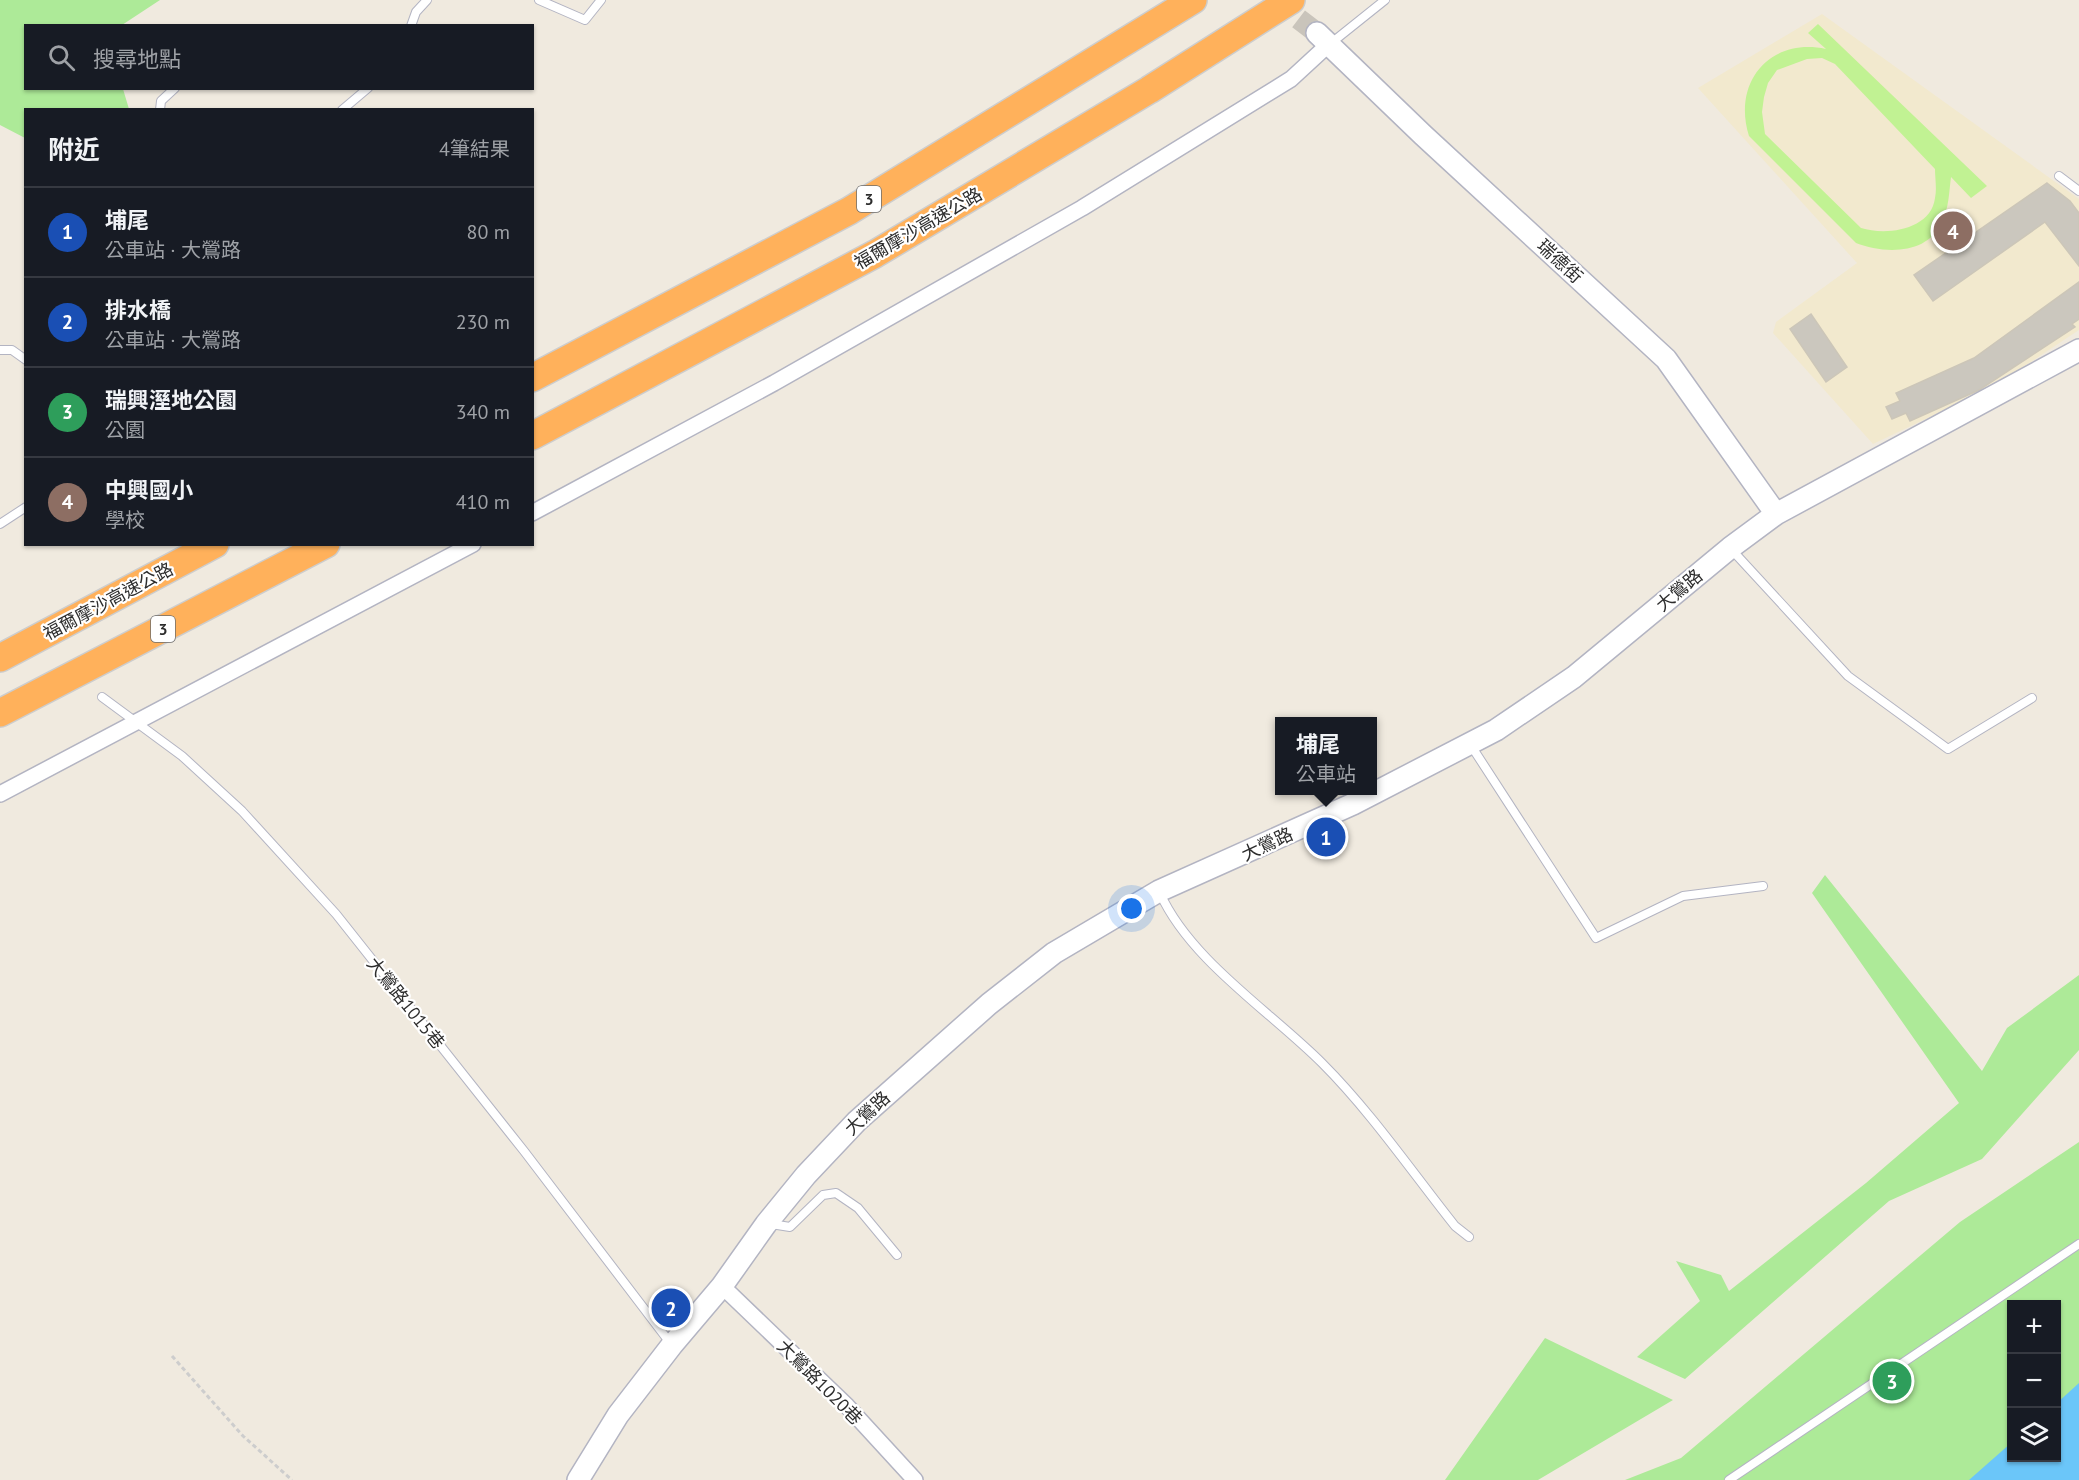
<!DOCTYPE html>
<html lang="zh-TW">
<meta charset="utf-8">
<style>
body{margin:0;font-family:"PT Sans","Noto Sans TC",sans-serif;background:#242831;color:#f1f3f6}
.controls{position:absolute;right:18px;bottom:18px;display:grid;overflow:hidden;border-radius:0px;box-shadow:0 2px 4px #0004}
.controls button{width:54px;height:54px;display:grid;place-items:center;padding:0;border:0;border-bottom:2px solid #363941;background:#171b24;color:#f1f3f6;font:30px sans-serif}
.you{position:absolute;left:1132px;top:909px;width:21px;height:21px;margin:-15px;border:4px solid #fff;border-radius:50%;background:#1a73e8;box-shadow:0 0 0 9px #1a73e833}
.badge{display:grid;place-items:center;width:39px;height:39px;border-radius:50%;background:#3d50ff;color:#fff;font-size:20px;font-weight:700}
.pin{position:absolute;translate:-50% -50%;border:3px solid #fff;box-shadow:0 2px 6px #0006}
.popup{position:absolute;left:1275px;top:717px;width:102px;height:78px;box-sizing:border-box;display:grid;place-content:center;border-radius:0px;background:#171b24;filter:drop-shadow(0 2px 4px #0005);font-size:20px;white-space:nowrap;color:#9ea1a6}
.popup b{font-size:22px;color:#f1f3f6}
.popup::after{content:'';position:absolute;left:50%;top:100%;margin-left:-12px;border:12px solid transparent;border-top-color:#171b24}
.list{margin:0;padding:0;list-style:none}
h2{display:flex;justify-content:space-between;align-items:center;height:78px;margin:0;padding:0 24px;font-size:26px}
h2 small{font-size:20px;font-weight:400;color:#9ea1a6}
.list li{display:grid;grid-template-columns:39px 1fr auto;gap:18px;align-items:center;box-sizing:border-box;height:90px;padding:0 24px;border-top:2px solid #363941}
.list b{display:block;font-size:22px;white-space:nowrap}
.list p{margin:0;font-size:20px;white-space:nowrap;color:#9ea1a6}
.list em{font-size:20px;font-style:normal;color:#9ea1a6}
.icon{flex:none;width:33px;height:33px;fill:none;stroke:currentColor;stroke-width:2;stroke-linecap:round;stroke-linejoin:round}
.map{position:relative;flex:none;width:2079px;height:1480px;overflow:hidden}
.search{position:absolute;background:#171b24;box-shadow:0 2px 4px #0004;left:24px;top:24px;width:510px;height:66px;display:flex;align-items:center;gap:15px;box-sizing:border-box;padding:0 21px;border-radius:0px;color:#9ea1a6;font-size:22px}
.panel{position:absolute;background:#171b24;box-shadow:0 2px 4px #0004;left:24px;top:108px;width:510px;height:438px;border-radius:0px}
.map>svg:first-child{display:block}
.education{fill:#f2e9ce}
.green{fill:#adea98;fill-rule:evenodd}
.pitch{fill:#c1f293;fill-rule:evenodd}
.water{fill:#6bc6f9}
.building{fill:#cbc7be;stroke:#ccc6b8;stroke-width:1.5}
.lines{fill:none;stroke-linecap:round;stroke-linejoin:round}
.secondary-tunnel{stroke:#c9c4bb;stroke-width:21;stroke-dasharray:21 10;stroke-linecap:butt}
.lane-casing{stroke:#b3b4c2;stroke-width:10}
.street-casing{stroke:#b3b4c2;stroke-width:18}
.secondary-casing{stroke:#b3b4c2;stroke-width:24}
.highway-casing{stroke:#cdcdcd;stroke-width:30}
.path{stroke:#cdcdcd;stroke-width:3;stroke-dasharray:4.5 3;stroke-linecap:butt}
.lane{stroke:#fff;stroke-width:8}
.street{stroke:#fff;stroke-width:15}
.secondary{stroke:#fff;stroke-width:21}
.highway{stroke:#ffb15b;stroke-width:27}
.labels{text-anchor:middle;dominant-baseline:central;stroke-width:4.5;stroke-linejoin:round;paint-order:stroke}
.shield{fill:#fff;stroke:#6c6c6c;stroke-width:1.5}
.shield-label{font-size:16px;font-weight:bold;fill:#2d2d2d}
.street-label{font-size:18px;fill:#2d2d2d;stroke:#fff}
</style>
<div class="map">
<svg width="2079" height="1480" viewBox="0 0 2079 1480">
<rect width="100%" height="100%" fill="#f0eadf"/>
<path class="education" d="M1822,14l257,185v131l-84,56 -122,58 -100,-111 3,-11 81,-59 -159,-175z"/>
<path class="green" d="M0,0h160l-38,25 -96,1v62l97,1 6,20 -103,1 -1,28 -25,-13z
M1825,875l157,196 25,-43 72,-53v75l-97,109 -93,42 -204,178 -48,-22 63,-56 -24,-40 45,14 8,16 137,-108 93,-80 -147,-210z
M2079,1142v338h-454l56,-22 279,-236zM2012,1304h44v154h-44z
M1545,1338l128,62 -135,80h-93z"/>
<path class="pitch" d="M1818,24l169,162 -16,12 -20,-21c-2,15 -2,31 -9,45 -14,33 -58,32 -86,21l-107,-107c-17,-54 21,-99 77,-87l-18,-16zM1822,58l13,6 100,105c0,9 2,20 0,29 -4,32 -49,38 -74,30l-96,-94 -3,-22 2,-15 4,-14 9,-13 30,-11z"/>
<path class="water" d="M2079,1383v97h-110l42,-37 1,15h44l1,-55z"/>
<path class="building" d="M2047,183l23,18 9,12v53l-34,-44 -112,79 -19,-26z
M2079,282v37l-7,5 3,3 -96,63 -69,31 -4,-8 -14,6 -6,-12 14,-6 -4,-8 78,-35z
M1811,314l36,53 -21,15 -36,-53z"/>
<g class="lines">
<path class="secondary-tunnel" d="M1274,0l43,33"/>
<defs>
<path id="lane" d="M539,0l46,20 16,-20
M411,26l5,-14 11,-12
M1330,44l55,-44
M160,110l1,-9 14,-13
M342,110l26,-22
M2059,176l20,15
M0,350h12l14,10
M0,524l26,-17
M1731,549l117,127 100,73 84,-51
M102,697l80,59 60,55 94,103 188,237 147,193
M1470,744l126,194 87,-42 80,-10
M1160,893c30,67 110,118 162,170 49,49 90,109 133,163l14,11
M771,1224l19,3 33,-32 13,-2 22,15 39,47
M1729,1480l350,-236"/>
<path id="street" d="M532,513l242,-130 308,-175 209,-129 38,-35
M0,794l473,-250
M722,1286l125,120 68,74"/>
<path id="secondary" d="M1317,33l106,102 243,224 110,155
M578,1480l40,-65 54,-70 50,-59 44,-62 40,-49 51,-54 132,-117 65,-51 105,-62 194,-87 143,-74 78,-53 156,-129 46,-34 303,-164"/>
<path id="highway" d="M532,378l317,-167 344,-211
M532,436l343,-182 274,-164 142,-90
M0,658l215,-114
M0,713l326,-169"/>
</defs>
<use href="#lane" class="lane-casing"/>
<use href="#street" class="street-casing"/>
<use href="#secondary" class="secondary-casing"/>
<use href="#highway" class="highway-casing"/>
<path class="path" d="M172,1356l71,80 49,44"/>
<use href="#lane" class="lane"/>
<use href="#street" class="street"/>
<use href="#secondary" class="secondary"/>
<use href="#highway" class="highway"/>
</g>
<g class="labels">
<g class="shield">
<rect x="857" y="186" width="24" height="26" rx="4.5"/>
<rect x="151" y="616" width="24" height="26" rx="4.5"/>
</g>
<g class="shield-label">
<text x="869" y="199">3</text>
<text x="163" y="629">3</text>
</g>
<g class="street-label">
<text transform="translate(918 228) rotate(-30)">福爾摩沙高速公路</text>
<text transform="translate(1560 261) rotate(43)">瑞德街</text>
<text transform="translate(1679 590) rotate(-40)">大鶯路</text>
<text transform="translate(108 601) rotate(-28)">福爾摩沙高速公路</text>
<text transform="translate(1267 844) rotate(-25)">大鶯路</text>
<text transform="translate(406 1003) rotate(51)">大鶯路1015巷</text>
<text transform="translate(867 1113) rotate(-43)">大鶯路</text>
<text transform="translate(820 1382) rotate(45)">大鶯路1020巷</text>
</g>
</g>
</svg>
<div class="controls">
<button>+</button>
<button>−</button>
<button><svg class="icon" aria-label="layers" viewBox="0 0 24 24"><path d="M12 4l9 5-9 5-9-5zM3 14l9 5 9-5"/></svg></button>
</div>
<div class="you"></div>
<div class="pin badge" style="left:1326px;top:837px;background:#1a4fb4">1</div>
<div class="popup"><b>埔尾</b>公車站</div>
<div class="pin badge" style="left:671px;top:1308px;background:#1a4fb4">2</div>
<div class="pin badge" style="left:1892px;top:1381px;background:#2e9e5b">3</div>
<div class="pin badge" style="left:1953px;top:231px;background:#8d6e63">4</div>
<div class="search"><svg class="icon" aria-label="search" viewBox="0 0 24 24"><circle cx="10" cy="10" r="6"/><path d="M15 15l6 6"/></svg>搜尋地點</div>
<section class="panel">
<h2>附近<small>4筆結果</small></h2>
<ul class="list">
<li><span class="badge" style="background:#1a4fb4">1</span><div><b>埔尾</b><p>公車站 · 大鶯路</p></div><em>80 m</em></li>
<li><span class="badge" style="background:#1a4fb4">2</span><div><b>排水橋</b><p>公車站 · 大鶯路</p></div><em>230 m</em></li>
<li><span class="badge" style="background:#2e9e5b">3</span><div><b>瑞興溼地公園</b><p>公園</p></div><em>340 m</em></li>
<li><span class="badge" style="background:#8d6e63">4</span><div><b>中興國小</b><p>學校</p></div><em>410 m</em></li>
</ul>
</section>
</div>
